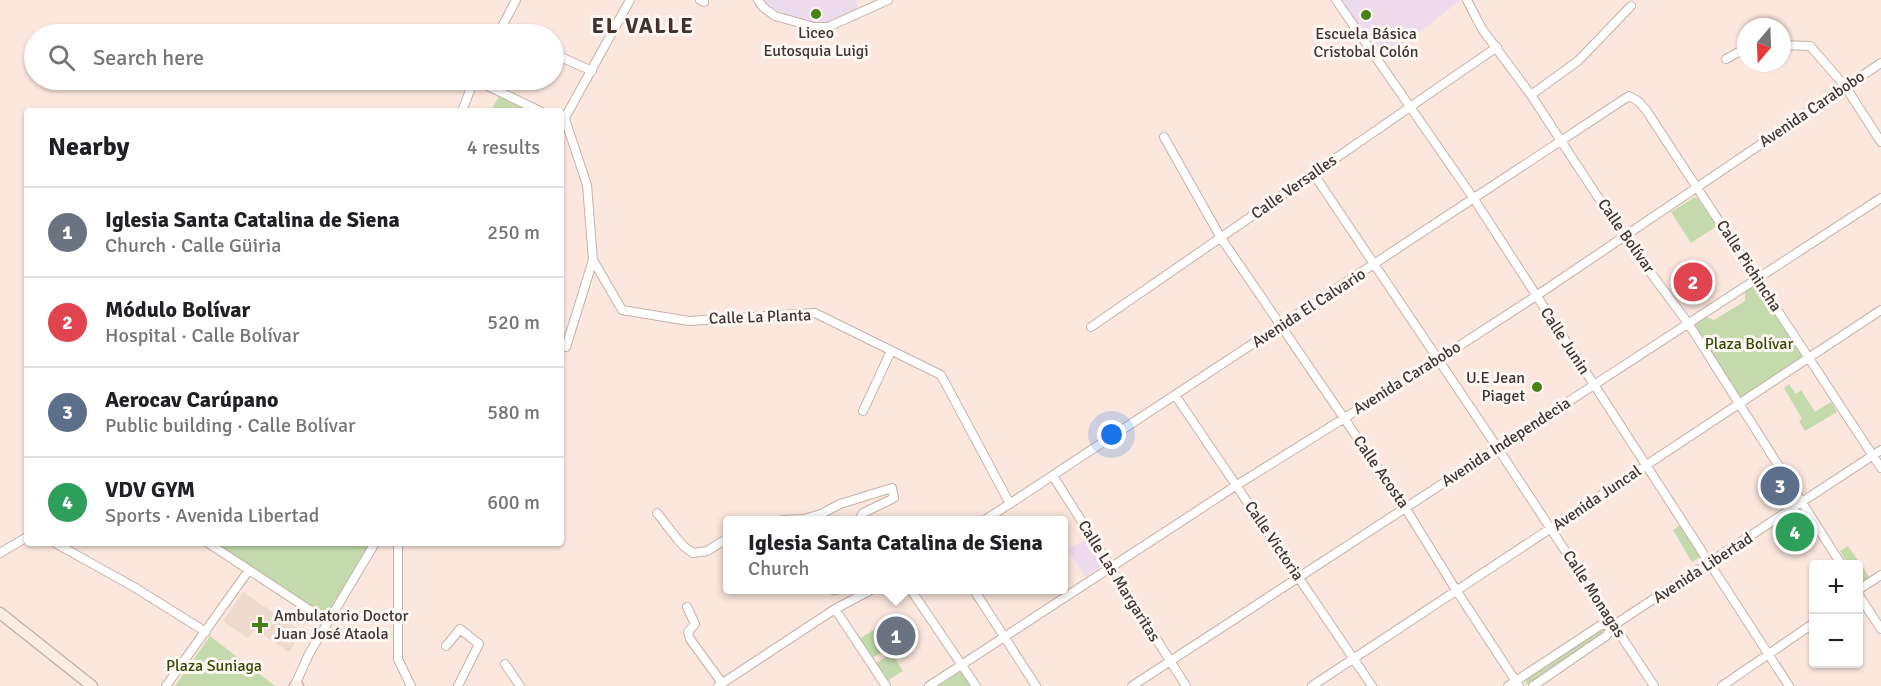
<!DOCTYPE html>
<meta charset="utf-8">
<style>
body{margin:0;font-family:Signika,sans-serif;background:#f6f6f6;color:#202124}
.controls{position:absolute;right:18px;bottom:18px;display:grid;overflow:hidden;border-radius:6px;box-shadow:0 2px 4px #0004}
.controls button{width:54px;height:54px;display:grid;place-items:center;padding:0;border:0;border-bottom:2px solid #e0e0e0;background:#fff;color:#202124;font:30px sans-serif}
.compass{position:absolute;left:1737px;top:18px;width:54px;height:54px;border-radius:50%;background:#fff;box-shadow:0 2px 4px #0004;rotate:199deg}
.you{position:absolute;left:1112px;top:435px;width:21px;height:21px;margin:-15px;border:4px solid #fff;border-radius:50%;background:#1a73e8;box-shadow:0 0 0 9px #1a73e833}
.badge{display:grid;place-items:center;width:39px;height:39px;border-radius:50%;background:#0f766e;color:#fff;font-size:20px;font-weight:700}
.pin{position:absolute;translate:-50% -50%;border:3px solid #fff;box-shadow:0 2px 6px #0006}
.popup{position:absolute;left:723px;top:516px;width:345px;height:78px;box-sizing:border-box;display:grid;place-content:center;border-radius:6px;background:#fff;filter:drop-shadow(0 2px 4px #0005);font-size:20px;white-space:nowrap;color:#757577}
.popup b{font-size:22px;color:#202124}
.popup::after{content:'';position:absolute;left:50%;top:100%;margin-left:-12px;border:12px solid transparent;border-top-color:#fff}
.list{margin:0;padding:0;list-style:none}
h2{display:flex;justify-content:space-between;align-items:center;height:78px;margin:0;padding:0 24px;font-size:26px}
h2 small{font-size:20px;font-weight:400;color:#757577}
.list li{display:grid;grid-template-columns:39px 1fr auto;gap:18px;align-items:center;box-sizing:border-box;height:90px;padding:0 24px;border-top:2px solid #e0e0e0}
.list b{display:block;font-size:22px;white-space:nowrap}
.list p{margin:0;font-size:20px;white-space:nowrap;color:#757577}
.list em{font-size:20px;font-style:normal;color:#757577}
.icon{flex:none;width:33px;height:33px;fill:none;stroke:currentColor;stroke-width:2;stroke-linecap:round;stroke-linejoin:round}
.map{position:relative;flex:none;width:1881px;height:686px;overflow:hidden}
.search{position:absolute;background:#fff;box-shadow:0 2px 4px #0004;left:24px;top:24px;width:540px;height:66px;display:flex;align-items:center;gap:15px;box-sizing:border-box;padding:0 21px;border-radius:33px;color:#757577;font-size:22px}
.panel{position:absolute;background:#fff;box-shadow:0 2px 4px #0004;left:24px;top:108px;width:540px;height:438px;border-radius:6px}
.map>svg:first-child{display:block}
.education{fill:#eddbed}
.medical{fill:#eedacc}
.green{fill:#c4daad}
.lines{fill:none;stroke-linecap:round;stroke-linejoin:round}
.street-casing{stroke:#c4b1a8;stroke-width:10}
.secondary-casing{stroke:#c4b1a8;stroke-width:13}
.street{stroke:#fff;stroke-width:8}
.secondary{stroke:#fcede1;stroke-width:10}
.poi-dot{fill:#498119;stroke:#fff7f3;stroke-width:2}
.labels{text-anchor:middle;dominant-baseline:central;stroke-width:6;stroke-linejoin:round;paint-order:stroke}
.poi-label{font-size:16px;fill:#3e3633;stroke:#fff7f3}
.street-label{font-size:16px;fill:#3e3633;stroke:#fff7f3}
.park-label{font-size:16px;fill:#314b00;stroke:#fff7f3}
.district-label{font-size:22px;font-weight:bold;letter-spacing:1.5px;fill:#41322b;stroke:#fff7f3}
</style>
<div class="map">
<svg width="1881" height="686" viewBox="0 0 1881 686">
<rect width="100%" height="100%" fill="#fbe7de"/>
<path class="education" d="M763,0h93l2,8 -32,16h-15l-39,-16 -7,-4z
M1336,0h125l-81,62z
M1087,538l17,27 -19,12 -17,-27z"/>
<path class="medical" d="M243,592l59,40 -13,20 -34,-23 -7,9 -25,-17z"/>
<path class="green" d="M500,94l34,17h-43z
M1695,197l3,2 19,27 -26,17 -20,-31z
M1755,282l49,74 -66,44 -46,-77 12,-7 10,4 31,-19v-12z
M1789,384l7,10 5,-4 14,22 16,-10 6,10 -32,19 -6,-10 3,-2 -18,-31z
M1680,525l20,32 -8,5 -19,-32z
M208,543h167l-47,79z
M1848,546l22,32 -9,6 -2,-4 -1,-16h-10l-8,-13z
M875,629l13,20 -16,9 -13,-19z
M1601,630l5,1 -1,2 -76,51h-3v-6z
M210,636l65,50h-100z
M892,654l11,17 -16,10 -11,-18z
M963,670l10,16h-35z"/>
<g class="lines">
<defs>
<path id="street" d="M700,0l4,2
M758,0l5,7 12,9 39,11h14l60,-27
M1336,0l138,199 315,487
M1467,0l15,29 49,66 93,142 64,86 153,241
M500,30l10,4
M498,34l18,-34
M1782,45l28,1 35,40 36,56
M554,54l38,17
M1726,59l20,-11
M475,80l65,31
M1531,95l47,-34 53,-55
M462,111l12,-31
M565,119l22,66 6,75 29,50 67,11 126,-8 126,62 69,129
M561,125l69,-125
M1164,137l57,101 185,271 50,81 63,96
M1313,173l184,274 157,239
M1091,327l406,-280
M566,347l27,-87
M1175,395l197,291
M863,411l28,-60
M1053,476l133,210
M657,513c11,13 22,32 36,40l14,-2 21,-13
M783,520l21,-1 17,-5 19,-10 52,-16 2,10 -31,15 -4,7
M985,520l644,-424 9,5 8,9 235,358
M55,543l79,44 72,45
M208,543l120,79
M398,543v116l13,27
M0,553l27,-16
M833,590h3
M911,590l65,96
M974,590l62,96
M1858,590l23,-15
M1858,594l23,35
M687,607l8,17 -7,8 2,7 32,44
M835,609l51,77
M446,646l14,-17 19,15 -21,42
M505,664l15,22
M295,685l14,-31 66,-111
M166,686l83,-116
M718,686l117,-77 36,-19
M929,686l308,-201 202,-126 97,-63 345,-233
M1132,686l749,-488
M1312,686l569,-376
M1508,686l93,-61h13
M1533,686l73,-50 8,-11 267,-175
M1722,686l92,-63"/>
<path id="secondary" d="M0,613l92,73
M295,686h3"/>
</defs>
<use href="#street" class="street-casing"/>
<use href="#secondary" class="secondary-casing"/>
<use href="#street" class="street"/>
<use href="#secondary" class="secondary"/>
</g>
<g class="poi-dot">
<circle cx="816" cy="14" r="6"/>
<circle cx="1366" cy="15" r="6"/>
<circle cx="1537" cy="387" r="6"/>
<path d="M257 616h6v6h6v6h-6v6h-6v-6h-6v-6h6z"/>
</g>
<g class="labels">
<g class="poi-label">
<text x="816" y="33">Liceo<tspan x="816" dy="18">Eutosquia Luigi</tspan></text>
<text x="1366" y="34">Escuela Básica<tspan x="1366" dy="18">Cristobal Colón</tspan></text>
<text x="1525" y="378" text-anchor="end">U.E Jean<tspan x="1525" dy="18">Piaget</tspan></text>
<text x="274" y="616" text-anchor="start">Ambulatorio Doctor<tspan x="274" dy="18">Juan José Ataola</tspan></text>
</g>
<g class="street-label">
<text transform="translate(1812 109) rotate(-34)">Avenida Carabobo</text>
<text transform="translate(1294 187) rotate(-35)">Calle Versalles</text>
<text transform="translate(1626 236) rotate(55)">Calle Bolívar</text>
<text transform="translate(1749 266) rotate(57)">Calle Pichincha</text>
<text transform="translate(1309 308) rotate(-33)">Avenida El Calvario</text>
<text transform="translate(760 317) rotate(-2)">Calle La Planta</text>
<text transform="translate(1565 341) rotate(57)">Calle Junin</text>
<text transform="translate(1407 378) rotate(-32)">Avenida Carabobo</text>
<text transform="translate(1506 442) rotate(-33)">Avenida Independecia</text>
<text transform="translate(1381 472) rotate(55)">Calle Acosta</text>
<text transform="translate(1597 498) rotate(-34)">Avenida Juncal</text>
<text transform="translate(1274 541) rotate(56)">Calle Victoria</text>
<text transform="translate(1703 568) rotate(-33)">Avenida Libertad</text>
<text transform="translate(1119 581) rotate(58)">Calle Las Margaritas</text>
<text transform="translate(1594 594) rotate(57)">Calle Monagas</text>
</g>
<g class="park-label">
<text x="1749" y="344">Plaza Bolívar</text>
<text x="214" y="666">Plaza Suniaga</text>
</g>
<g class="district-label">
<text x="643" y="25">EL VALLE</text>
</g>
</g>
</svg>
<div class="controls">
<button>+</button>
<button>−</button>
</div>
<svg class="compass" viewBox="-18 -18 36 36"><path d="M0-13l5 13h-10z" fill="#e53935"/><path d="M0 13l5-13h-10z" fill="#757577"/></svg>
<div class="you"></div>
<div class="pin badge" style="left:896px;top:636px;background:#6b7280">1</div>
<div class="popup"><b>Iglesia Santa Catalina de Siena</b>Church</div>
<div class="pin badge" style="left:1693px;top:282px;background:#e0444e">2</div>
<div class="pin badge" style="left:1780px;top:486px;background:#5c6f8a">3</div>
<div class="pin badge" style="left:1795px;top:532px;background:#2e9e5b">4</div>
<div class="search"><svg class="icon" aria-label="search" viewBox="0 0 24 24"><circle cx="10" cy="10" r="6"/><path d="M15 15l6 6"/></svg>Search here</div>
<section class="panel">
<h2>Nearby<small>4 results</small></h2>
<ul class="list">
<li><span class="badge" style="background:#6b7280">1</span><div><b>Iglesia Santa Catalina de Siena</b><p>Church · Calle Güiria</p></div><em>250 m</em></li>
<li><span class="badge" style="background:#e0444e">2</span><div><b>Módulo Bolívar</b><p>Hospital · Calle Bolívar</p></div><em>520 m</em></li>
<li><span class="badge" style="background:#5c6f8a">3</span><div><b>Aerocav Carúpano</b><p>Public building · Calle Bolívar</p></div><em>580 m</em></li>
<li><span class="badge" style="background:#2e9e5b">4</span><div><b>VDV GYM</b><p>Sports · Avenida Libertad</p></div><em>600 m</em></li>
</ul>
</section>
</div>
